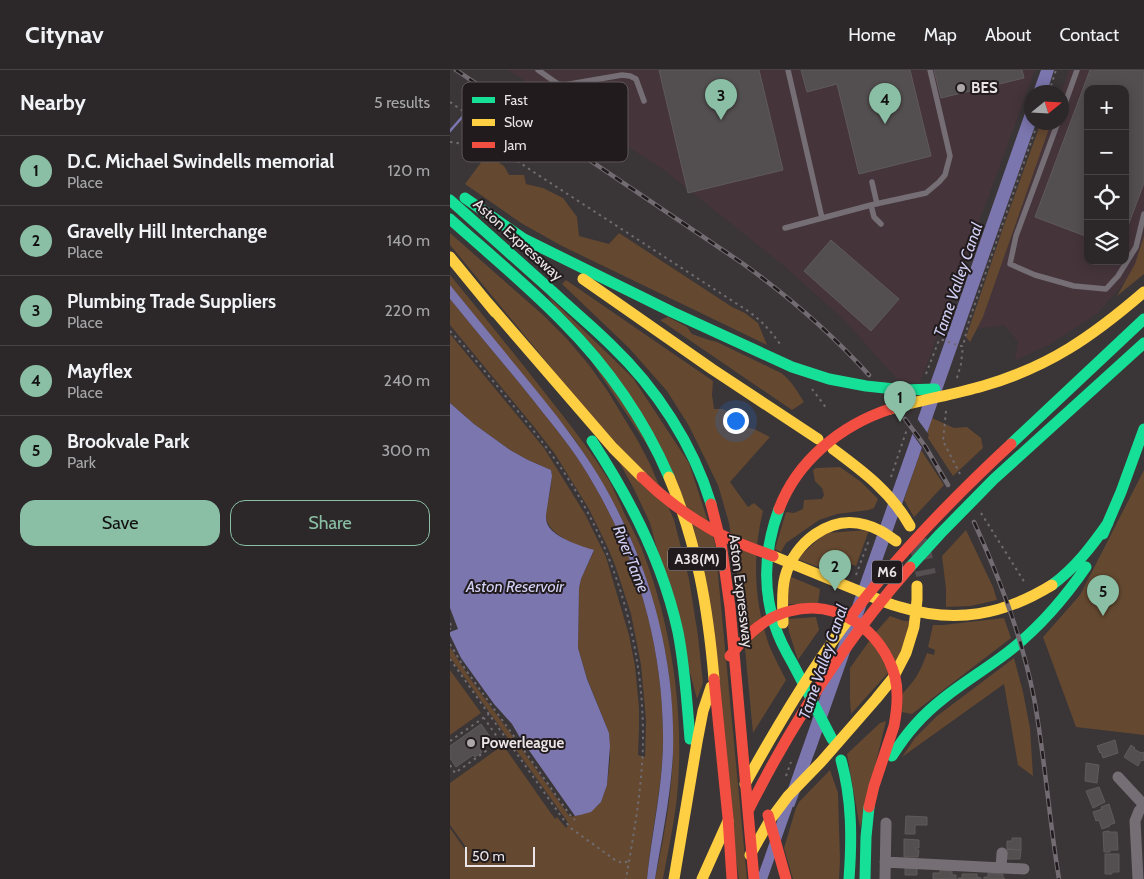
<!DOCTYPE html>
<meta charset="utf-8">
<style>
body{margin:0;font-family:Cabin,sans-serif;background:#383435;color:#f1f3f6}
.controls{position:absolute;right:15px;top:15px;display:grid;overflow:hidden;border-radius:10px;box-shadow:0 2px 12px #0003}
.controls button{width:45px;height:45px;display:grid;place-items:center;padding:0;border:0;border-bottom:1px solid #484446;background:#2c2829;color:#f1f3f6;font:25px sans-serif}
.compass{position:absolute;left:574px;top:15px;width:45px;height:45px;border-radius:50%;background:#2c2829;box-shadow:0 2px 12px #0003;rotate:72deg}
.scale{position:absolute;left:15px;bottom:12px;width:70px;box-sizing:border-box;padding-left:5px;border:2px solid #ebe4e6;border-top:0;font-size:14px;line-height:18px;white-space:nowrap;color:#ebe4e6;-webkit-text-stroke:4px #211b1d;paint-order:stroke}
.you{position:absolute;left:285px;top:350px;width:18px;height:18px;margin:-12px;border:4px solid #fff;border-radius:50%;background:#1a73e8;box-shadow:0 0 0 8px #1a73e833}
.badge{display:grid;place-items:center;width:32px;height:32px;border-radius:50%;background:#8abfa5;color:#111;font-size:16px;font-weight:700}
.pin{position:absolute;translate:-50% -41px;filter:drop-shadow(0 1px 2px #0008)}
.pin::after{content:'';position:absolute;top:26px;width:18px;height:15px;background:inherit;clip-path:polygon(0 0,100% 0,50% 100%)}
.list{margin:0;padding:0;list-style:none}
h2{display:flex;justify-content:space-between;align-items:center;height:65px;margin:0;padding:0 20px;font-size:21px}
h2 small{font-size:16px;font-weight:400;color:#a6a6a8}
.list li{display:grid;grid-template-columns:32px 1fr auto;gap:15px;align-items:center;box-sizing:border-box;height:70px;padding:0 20px;border-top:1px solid #484446}
.list b{display:block;font-size:19px;white-space:nowrap}
.list p{margin:0;font-size:16px;white-space:nowrap;color:#a6a6a8}
.list em{font-size:16px;font-style:normal;color:#a6a6a8}
.actions{display:flex;gap:10px;padding:15px 20px}
.actions a{flex:1;padding:11px 0;border:1px solid #8abfa5;border-radius:15px;text-align:center;font-size:18px;color:#8abfa5}
.actions .main{background:#8abfa5;color:#111}
.icon{flex:none;width:28px;height:28px;fill:none;stroke:currentColor;stroke-width:2;stroke-linecap:round;stroke-linejoin:round}
.map{position:relative;flex:none;width:694px;height:809px;overflow:hidden}
header{display:flex;align-items:center;gap:30px;box-sizing:border-box;height:70px;padding:0 25px;background:#2c2829;border-bottom:1px solid #484446}
header strong{font-size:24px}
nav{display:flex;gap:28px;margin-inline-start:auto;font-size:18px}
main{display:flex}
aside{flex:1;background:#2c2829}
.map>svg:first-child{display:block}
.built{fill:#45353b;fill-rule:evenodd}
.green{fill:#644830}
.water{fill:#7c76af}
.pier{fill:#3a3537}
.lines{fill:none;stroke-linecap:round;stroke-linejoin:round}
.stream{stroke:#7c76af;stroke-width:2.5}
.canal{stroke:#7c76af;stroke-width:10}
.building{fill:#534e4f;stroke:#5f5a5b}
.highway-tunnel{stroke:#554f51;stroke-width:20;stroke-dasharray:20 10;stroke-linecap:butt}
.path{stroke:#706b6f;stroke-width:2;stroke-dasharray:2.5 4;stroke-linecap:butt}
.lane{stroke:#756e75;stroke-width:5.5}
.street{stroke:#756e75;stroke-width:11}
.fast{stroke:#16e098;stroke-width:11}
.slow{stroke:#ffcf43;stroke-width:11}
.jam{stroke:#f24e42;stroke-width:11}
.rail-casing{stroke:#726c72;stroke-width:4.5}
.rail{stroke:#211b1d;stroke-width:2.5;stroke-dasharray:8;stroke-linecap:butt}
.poi-dot{fill:#ada7a9;stroke:#211b1d;stroke-width:2}
.labels{text-anchor:middle;dominant-baseline:central;stroke-width:4;stroke-linejoin:round;paint-order:stroke}
.shield{fill:#211b1d;stroke:#aea8aa;stroke-width:1}
.shield-label{font-size:14px;font-weight:bold;fill:#ebe4e6}
.poi-label{font-size:15px;font-weight:bold;fill:#ebe4e6;stroke:#211b1d;text-anchor:start}
.street-label{font-size:15px;fill:#ebe4e6;stroke:#211b1d}
.water-label{font-size:16px;font-style:italic;fill:#d2d0f4;stroke:#211b1d}
.key{fill:#211b1d;stroke:#5e5759;stroke-width:1}
.key-label{font-size:14px;fill:#ebe4e6}
</style>
<header>
<strong>Citynav</strong>
<nav><a>Home</a><a>Map</a><a>About</a><a>Contact</a></nav>
</header>
<main>
<aside>
<h2>Nearby<small>5 results</small></h2>
<ul class="list">
<li><span class="badge">1</span><div><b>D.C. Michael Swindells memorial</b><p>Place</p></div><em>120 m</em></li>
<li><span class="badge">2</span><div><b>Gravelly Hill Interchange</b><p>Place</p></div><em>140 m</em></li>
<li><span class="badge">3</span><div><b>Plumbing Trade Suppliers</b><p>Place</p></div><em>220 m</em></li>
<li><span class="badge">4</span><div><b>Mayflex</b><p>Place</p></div><em>240 m</em></li>
<li><span class="badge">5</span><div><b>Brookvale Park</b><p>Park</p></div><em>300 m</em></li>
</ul>
<div class="actions"><a class="main">Save</a><a>Share</a></div>
</aside>
<div class="map">
<svg width="694" height="809" viewBox="0 0 694 809">
<rect width="100%" height="100%" fill="#3a3537"/>
<path class="built" d="M58,0h527l-115,313 -22,-3 -56,-62 -58,-52 -120,-96z
M619,0h75v190l-46,53 -49,32 -33,15 -1,-1 3,-17 -14,-17 -27,4 6,-12 68,-194 11,-1 -1,-30zM638,19h37v172h-37z"/>
<path class="green" d="M591,52l10,1 -68,194 -13,25 -4,-5 38,-112z
M38,83l15,5 -4,5 5,3 5,9h15l2,9 17,4 20,10 14,19 2,19 30,8 10,-11 113,74 13,6 13,10 9,22 -205,-99 -41,-23 -56,-39z
M0,163l93,82 24,24 22,26 18,25 31,51 12,23 24,56 15,59 9,57 5,47 -6,16 -47,-176 -16,-34 -34,-62 -150,-182z
M694,166v38l-27,22 18,-32z
M0,205c32,39 64,78 95,118 23,29 46,58 65,89 5,10 10,21 14,31 6,11 12,23 17,34 31,78 44,167 36,250 -3,27 -9,55 -14,82h-8c9,-42 17,-85 18,-128 0,-35 -2,-72 -9,-106 -4,-15 -8,-30 -13,-44 -7,-29 -16,-56 -29,-82 -14,-28 -30,-53 -47,-79l-125,-155z
M116,210l147,101 -1,14 2,14h9l9,6 2,10 20,4 16,8 -40,45 18,25 6,-4 9,8c-11,44 -9,91 6,134 5,12 11,23 17,35l-33,53 -15,-157 -9,-53 -11,-38 -29,-59 -22,-35 -38,-43 -67,-64z
M98,226l85,82 56,85 26,80 32,336h-8l-54,-377z
M0,229c26,32 53,64 79,96 18,23 37,45 53,70 51,80 80,172 81,268 1,49 -12,97 -16,146h-197v-51l16,23 2,-1 -18,-25v-42l53,-38 52,74 2,-2 9,11 3,-4 -119,-167v-10l19,30 42,57 59,83 10,-2 16,-8 5,-5 6,-17 3,-26 -1,-26 -22,-55 -9,-30 1,-60 2,-9 13,-28c-15,-4 -49,-17 -48,-36 0,-6 2,-13 3,-19 2,-7 2,-13 3,-20l-1,-6 -23,-10 -18,-10 -36,-26 -24,-21v-69l94,114 41,66 21,43 23,78 6,31 4,42v21l-1,26 7,2 1,-37 -5,-55 -10,-51 -16,-49 -7,-17 -19,-39 -34,-55 -20,-26 -85,-103z
M218,247l19,10 5,7 17,6 8,2 64,31c10,7 16,18 23,29l-12,8 -132,-90z
M482,348l22,10 13,-1 14,11 2,10 -30,28 -27,-41z
M471,380l23,35 -30,32 -10,-17z
M390,397l21,15 17,17 -4,9 -5,2 -32,4 -18,6 -33,23 -5,9 -6,-3 11,-37 8,1 9,-4 1,-9 18,-1 2,-4 -2,-7 -7,-7 -2,-11 3,-2z
M694,400v265l-68,-8 -33,-90 37,-42z
M419,460l-13,36 -14,-5 -5,13 -40,-15 28,-26z
M516,460l27,57 4,13 -26,6 -25,1v-18l-4,-33z
M339,506l31,13 -2,15h-31z
M440,546l14,5h8l-16,43 -45,50 -1,-15v-31l25,-35z
M366,547l3,13 -21,30 -9,-28 -2,-13z
M554,548l7,20 -99,76 -10,-2 1,-19c14,-15 17,-21 24,-40l7,2 1,-5 -7,-3 5,-22h10z
M564,588l9,34 7,36 3,48 -15,-11 -14,-81 -102,73 13,-19 22,-22z
M0,600l31,43 -31,22z
M436,651l-26,107 -13,-74 33,-31z
M380,700l8,23 2,67 -1,19h-46l-9,-31 12,-40 3,-6z"/>
<path class="water" d="M591,0h13l-7,22h-14z
M581,26l1,26 4,1 -220,626 -22,58 -11,-4z
M0,215c27,33 54,66 81,99 24,29 47,59 67,91 50,83 78,180 75,277 -2,43 -11,85 -18,127h-8c5,-49 17,-97 16,-146 -1,-96 -30,-188 -81,-268 -16,-25 -35,-47 -53,-70 -26,-32 -53,-64 -79,-96z
M0,333l24,21 36,26 18,10 23,10 1,6 -6,39c0,4 0,8 3,12 6,10 33,20 45,23l-13,29 -2,9 -1,60 9,31 22,54 1,13 -3,39 -6,17 -10,10 -11,3 -5,1 -56,-80 -7,-12 -18,-20 -33,-46 -11,-23v-3l8,-3 -8,-21z"/>
<path class="pier" d="M466,347l13,18 -6,14 -12,-17z"/>
<g class="lines">
<path class="stream" d="M0,61l22,-25"/>
<path class="canal" d="M312,809l26,-74"/>
</g>
<path class="building" d="M209,0h100l24,100 -95,23z
M351,0h109l21,86 -72,18 -22,-90 -30,8z
M484,0h88l2,8 -83,20z
M640,0h54v113l-19,51v-145h-37v148l-53,-20z
M381,170l68,59 -28,32 -67,-60z
M31,654l12,17 -13,9 2,2 -7,5 -2,-2 -17,12 -6,-9v-12z
M665,670l3,13 -15,5 -2,-6 -1,1 -3,-7z
M681,675l4,3 -1,1 7,4 1,-1 2,1v6l-1,2 -2,-1 -3,6 -14,-9z
M636,693l13,2 -2,18 -12,-2z
M649,717l6,15 -12,6 -7,-17z
M659,734l6,19 -6,2 1,1 -8,3 -3,-9 -3,1 -3,-9 9,-3 -1,-2z
M456,746l21,1v8h-12v9h-10z
M659,761v1h8l1,18h-8v2h-6l-1,-20z
M562,768h9v12l-14,-1v-8h5z
M454,769l15,1v8h-3v2h3l-1,7h-14z
M557,779l14,1 -1,9h-13z
M655,784h14v18h-7v2h-7z
M455,798h12v7h-12z
M490,800l12,1v4h4v4h-23v-6h7z
M538,803l15,1v4l2,1h-21v-2h4z
M512,804h15v3l4,1v1h-23v-1h4z"/>
<g class="lines">
<path class="highway-tunnel" d="M467,471l5,14 4,20"/>
<path class="path" d="M599,22l7,-22
M0,32l37,26 8,20
M0,72l50,7 32,22 216,140c14,10 24,21 34,36
M0,261l14,15c30,37 62,73 90,112 58,80 89,180 89,278 0,48 -9,96 -17,143
M476,304l13,-34h4l17,6h3l6,-25 69,-199
M507,308l4,-14 2,-18
M362,319l15,20
M496,341l-3,30 17,33
M441,407l16,-48
M531,443l44,70
M406,505l13,-35
M0,553l2,5 -2,1
M0,574l15,25 51,70 54,76 5,5
M0,589l113,160 9,10 43,31 7,3 7,-2
M0,671l39,-27
M0,695l5,8 45,-32 -16,-23
M336,706l5,-14"/>
<path class="lane" d="M88,0l20,14 6,1 58,-10 8,1 6,3 8,22
M338,0l34,148
M612,42l15,-42
M608,52l-42,114 -6,28 25,11 39,11 32,3 12,-13 18,-29 8,-33
M422,112l5,22
M421,135l3,12 7,7
M335,158l86,-23 55,-12 13,-11 6,-7 5,-19 -20,-86"/>
<path class="street" d="M668,707l26,28
M435,792l139,7
M551,798l1,-15
M435,809l1,-56
M688,809l-3,-58 4,-10 5,-6"/>
<path class="fast" d="M15,128l69,48
M0,130c34,30 68,61 102,91 19,18 40,35 59,54 45,43 82,99 100,159
M0,149c38,34 77,66 112,102 45,45 82,98 107,156
M74,169l148,73 120,55 37,12 37,7 38,4 31,-1
M142,371c39,59 71,122 86,191 7,36 9,71 12,107
M561,374l133,-125
M329,439c-14,38 -17,78 -4,117 4,13 11,26 18,38 13,25 26,50 39,75
M653,464l18,-42 23,-63
M460,497l30,-33 54,-55 150,-136
M602,515c23,-17 40,-39 56,-62
M442,686c7,-11 14,-21 23,-31 26,-30 62,-49 93,-73 31,-24 56,-53 78,-85
M391,690c11,39 11,78 8,119
M415,809l1,-42 3,-30"/>
<path class="slow" d="M0,187l45,55
M133,209l129,90 106,70
M37,232l126,146 29,29
M440,339c30,-9 62,-14 93,-23 66,-19 110,-50 161,-94
M383,379c31,23 58,43 77,77
M219,407c28,66 39,131 45,202
M323,486c27,11 54,22 81,33 15,6 30,14 46,18 56,17 103,8 152,-22
M333,553c0,-15 -2,-31 2,-46 9,-34 45,-63 81,-52 12,3 20,9 30,16
M295,714c32,-58 66,-116 107,-169
M300,785l20,-35 18,-24 33,-34 55,-63 17,-21 13,-25 8,-26 3,-27v-14
M224,809l23,-137 6,-31 8,-24
M252,809l26,-58"/>
<path class="jam" d="M192,407c19,19 43,37 67,51 20,12 42,20 64,28
M261,434l10,39 9,64 24,272
M329,439c18,-48 62,-84 111,-100
M402,545c47,-62 102,-118 159,-171
M280,586c15,-20 34,-39 60,-45 47,-13 93,20 105,66 4,16 2,33 -1,49l-20,60 -5,21
M264,609l14,139 4,61
M298,741c44,-88 97,-170 162,-244
M318,745l18,64"/>
<defs>
<path id="rail" d="M6,0l286,193c46,33 89,70 127,112
M455,349l20,27 23,39
M524,452c26,57 48,114 60,176 11,60 15,121 25,181"/>
</defs>
<use href="#rail" class="rail-casing"/>
<use href="#rail" class="rail"/>
</g>
<g class="poi-dot">
<circle cx="511" cy="18" r="5"/>
<circle cx="21" cy="673" r="5"/>
</g>
<g class="labels">
<g class="shield">
<rect x="218" y="477.5" width="58" height="23" rx="4"/>
<rect x="422" y="490.5" width="30" height="23" rx="4"/>
</g>
<g class="shield-label">
<text x="247" y="489">A38(M)</text>
<text x="437" y="502">M6</text>
</g>
<g class="poi-label">
<text x="521" y="18">BES</text>
<text x="31" y="673">Powerleague</text>
</g>
<g class="street-label">
<text transform="translate(68 170) rotate(42)">Aston Expressway</text>
<text transform="translate(291 521) rotate(83)">Aston Expressway</text>
</g>
<g class="water-label">
<text transform="translate(508 210) rotate(-71)">Tame Valley Canal</text>
<text transform="translate(181 489) rotate(68)">River Tame</text>
<text x="65" y="516">Aston Reservoir</text>
<text transform="translate(373 592) rotate(-71)">Tame Valley Canal</text>
</g>
</g>
<rect x="12" y="12" width="166" height="80" rx="8" class="key"/>
<rect x="22" y="27" width="23" height="6" fill="#16e098"/>
<rect x="22" y="49" width="23" height="7" fill="#ffcf43"/>
<rect x="22" y="72" width="23" height="6" fill="#f24e42"/>
<g class="key-label">
<text x="54" y="35">Fast</text>
<text x="54" y="57">Slow</text>
<text x="54" y="80">Jam</text>
</g>
</svg>
<div class="controls">
<button>+</button>
<button>−</button>
<button><svg class="icon" aria-label="locate" viewBox="0 0 24 24"><circle cx="12" cy="12" r="6"/><path d="M12 2v4M12 18v4M2 12h4M18 12h4"/></svg></button>
<button><svg class="icon" aria-label="layers" viewBox="0 0 24 24"><path d="M12 4l9 5-9 5-9-5zM3 14l9 5 9-5"/></svg></button>
</div>
<svg class="compass" viewBox="-18 -18 36 36"><path d="M0-13l5 13h-10z" fill="#e53935"/><path d="M0 13l5-13h-10z" fill="#a6a6a8"/></svg>
<div class="scale">50 m</div>
<div class="you"></div>
<div class="pin badge" style="left:450px;top:352px">1</div>
<div class="pin badge" style="left:385px;top:521px">2</div>
<div class="pin badge" style="left:271px;top:50px">3</div>
<div class="pin badge" style="left:435px;top:54px">4</div>
<div class="pin badge" style="left:653px;top:546px">5</div>
</div>
</main>
